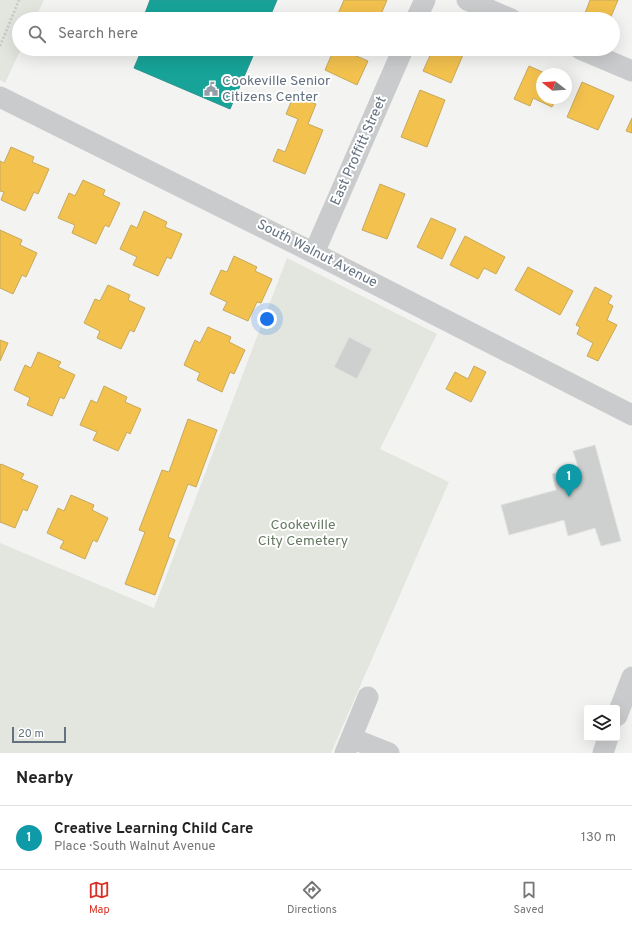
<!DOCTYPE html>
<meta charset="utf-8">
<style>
body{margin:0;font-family:Overpass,sans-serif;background:#f2f2f2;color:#222}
.controls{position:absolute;right:12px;bottom:12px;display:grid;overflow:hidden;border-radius:4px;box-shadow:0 4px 16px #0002}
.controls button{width:36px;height:36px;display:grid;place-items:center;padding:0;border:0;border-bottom:1px solid #e0e0e0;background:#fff;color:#222;font:20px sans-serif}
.compass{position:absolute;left:536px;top:68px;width:36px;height:36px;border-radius:50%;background:#fff;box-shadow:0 4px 16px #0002;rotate:287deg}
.scale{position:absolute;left:12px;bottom:10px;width:54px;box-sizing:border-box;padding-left:4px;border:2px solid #637181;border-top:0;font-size:11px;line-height:14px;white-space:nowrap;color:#637181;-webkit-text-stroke:3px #fff;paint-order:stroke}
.you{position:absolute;left:267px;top:319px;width:14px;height:14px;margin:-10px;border:3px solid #fff;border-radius:50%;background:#1a73e8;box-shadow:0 0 0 6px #1a73e833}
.badge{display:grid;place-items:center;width:26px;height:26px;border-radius:50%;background:#d93025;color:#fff;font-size:13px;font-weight:700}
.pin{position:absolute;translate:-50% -33px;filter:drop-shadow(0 1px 2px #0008)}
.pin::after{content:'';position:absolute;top:21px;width:14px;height:12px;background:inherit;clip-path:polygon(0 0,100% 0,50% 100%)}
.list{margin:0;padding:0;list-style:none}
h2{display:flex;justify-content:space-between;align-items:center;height:52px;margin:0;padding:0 16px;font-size:17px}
h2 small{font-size:13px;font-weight:400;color:#767676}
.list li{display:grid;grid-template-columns:26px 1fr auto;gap:12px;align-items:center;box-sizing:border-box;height:64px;padding:0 16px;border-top:1px solid #e0e0e0}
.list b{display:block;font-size:15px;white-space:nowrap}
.list p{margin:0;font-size:13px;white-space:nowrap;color:#767676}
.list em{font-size:13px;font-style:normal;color:#767676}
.icon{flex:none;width:22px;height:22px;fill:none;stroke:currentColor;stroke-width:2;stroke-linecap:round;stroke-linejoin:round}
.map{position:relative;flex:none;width:632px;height:753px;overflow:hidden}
.search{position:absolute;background:#fff;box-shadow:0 4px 16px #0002;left:12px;right:12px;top:12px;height:44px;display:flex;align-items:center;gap:10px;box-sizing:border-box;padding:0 14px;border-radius:22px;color:#767676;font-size:15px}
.sheet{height:116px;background:#fff}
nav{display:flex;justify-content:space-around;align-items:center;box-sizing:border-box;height:56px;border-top:1px solid #e0e0e0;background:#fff;font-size:11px;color:#767676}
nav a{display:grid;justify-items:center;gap:2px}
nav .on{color:#d93025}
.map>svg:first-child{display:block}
.green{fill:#e2e6df}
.homes{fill:#f2c14e;stroke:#c7a95d}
.public{fill:#17a398;stroke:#2e9491}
.building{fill:#cecfcf;stroke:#e2e2e1}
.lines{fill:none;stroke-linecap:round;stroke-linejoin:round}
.path{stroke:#c8c8c9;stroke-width:2.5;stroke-dasharray:2 2;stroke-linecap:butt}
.minor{stroke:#cacbcc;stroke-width:21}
.labels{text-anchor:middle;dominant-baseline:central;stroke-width:4;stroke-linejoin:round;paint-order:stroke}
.poi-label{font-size:14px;fill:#637181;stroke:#fff;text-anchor:start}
.street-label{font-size:14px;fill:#637181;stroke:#fff}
.park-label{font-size:14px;fill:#647862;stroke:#fff}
</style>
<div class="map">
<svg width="632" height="753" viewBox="0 0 632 753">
<rect width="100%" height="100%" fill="#f3f3f1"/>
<path class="green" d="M0,0h44l-9,19h-16v30h2l-16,34 -5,-3z
M287,258l150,76 -57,115 69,33 -118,271h-331v-210l154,65z"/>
<path class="homes" d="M344,0h43l-8,19h-34l-8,-3z
M590,0h28l-8,19h-19l-7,-3z
M334,49h6l28,12 -11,24 -32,-15z
M433,49h30l2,1 -14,33 -28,-12z
M529,66l18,8h-5v24h14l-4,9 -19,-9 -3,8 -16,-7z
M582,82l32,14 -16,34 -31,-13z
M420,90l25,10 -18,47 -26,-10z
M294,95l22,9 -8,20 15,6 -18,44 -32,-13 5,-12 7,3 13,-33 -12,-5z
M632,118v15l-6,-2z
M11,147l23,10 -2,5 17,7 -11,25 -4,-2 -9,19 -24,-11 3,-8 -4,-1v-30l4,2z
M83,180l22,10 -2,5 17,8 -11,24 -4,-2 -9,19 -24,-11 3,-8 -17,-7 11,-25 6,3z
M380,184l25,10 -18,45 -25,-9z
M144,211l23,11 -2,5 17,7 -11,25 -4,-2 -9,19 -25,-11 4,-8 -17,-8 11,-24 6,3z
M431,218l25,11 -14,30 -25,-12z
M0,230l22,10 -2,5 17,8 -11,24 -4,-2 -9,19 -13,-6z
M465,236l40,21 -9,17 -12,-6 -6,11 -28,-14z
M234,256l23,11 -2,4 17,8 -11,24 -4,-1 -9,19 -25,-11 4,-8 -17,-8 11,-24 6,2z
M528,267l45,24 -13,24 -45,-25z
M108,285l22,10 -2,5 17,8 -11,24 -4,-2 -9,19 -24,-11 3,-7 -16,-8 11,-24 5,2z
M595,287l17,9 -4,7 5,3 -6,14 10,5 -19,36 -11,-5 6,-13 -16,-9 3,-7 -4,-2z
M208,327l23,10 -2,5 16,8 -11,24 -4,-2 -8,20 -25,-12 3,-7 -16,-8 11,-25 5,3z
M0,340l8,3 -8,18z
M38,352l23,10 -3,5 17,8 -11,24 -4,-2 -8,19 -25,-11 3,-7 -16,-8 11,-25 6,3z
M474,366l12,6 -15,30 -25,-13 9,-17 13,7z
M104,386l23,11 -2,5 16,7 -11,25 -3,-2 -9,19 -25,-11 4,-8 -17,-7 11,-25 6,3z
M188,419l29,11 -21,57 -8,-3 -20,53 7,3 -20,55 -30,-11 20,-52 -6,-2 23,-60 7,2z
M1,464l23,10 -3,5 17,7 -11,25 -4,-2 -8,19 -15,-6v-57z
M71,495l23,10 -2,5 16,8 -11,24 -4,-2 -8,19 -25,-11 4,-7 -17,-8 11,-25 6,3z"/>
<path class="public" d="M150,0h127l-8,19h-118l-7,-3z
M142,49h114l-26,60 -96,-41z"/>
<path class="building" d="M67,14l9,5h-11z
M76,49h16l-3,6z
M349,337l23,12 -15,30 -23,-12z
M595,445l26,96 -20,5 -6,-18 -27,8 -4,-16 -55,15 -8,-30 55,-15 -4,-16 26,-7 -5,-16z"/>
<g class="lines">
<path class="path" d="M0,46l19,-46"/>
<path class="minor" d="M467,0l44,19
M416,19l9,-19
M580,49l52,22
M0,97l314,156 318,162
M314,253l89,-204
M617,716l15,-39
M351,738l38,15
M345,753l23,-56
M603,753l5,-15"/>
</g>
<defs>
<symbol id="civic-bare" viewBox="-9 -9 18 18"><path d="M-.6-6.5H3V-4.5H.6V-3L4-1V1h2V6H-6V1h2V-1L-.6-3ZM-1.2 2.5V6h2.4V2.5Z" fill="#959ea8" stroke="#fff" stroke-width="2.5" paint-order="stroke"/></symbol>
</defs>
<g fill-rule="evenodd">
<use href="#civic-bare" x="201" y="79" width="20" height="20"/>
</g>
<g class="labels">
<g class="poi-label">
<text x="222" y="81">Cookeville Senior<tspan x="222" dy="16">Citizens Center</tspan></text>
</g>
<g class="street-label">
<text transform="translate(359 151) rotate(-66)">East Proffitt Street</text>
<text transform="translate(317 254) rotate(27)">South Walnut Avenue</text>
</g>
<g class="park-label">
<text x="303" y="525">Cookeville<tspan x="303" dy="16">City Cemetery</tspan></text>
</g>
</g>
</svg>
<div class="controls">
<button><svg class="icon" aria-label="layers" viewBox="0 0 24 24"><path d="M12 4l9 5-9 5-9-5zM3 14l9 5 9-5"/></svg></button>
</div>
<svg class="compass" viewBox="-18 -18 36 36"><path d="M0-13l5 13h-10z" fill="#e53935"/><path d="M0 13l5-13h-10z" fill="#767676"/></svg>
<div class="scale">20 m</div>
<div class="you"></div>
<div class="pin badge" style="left:569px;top:497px;background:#0f9aa8">1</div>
<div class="search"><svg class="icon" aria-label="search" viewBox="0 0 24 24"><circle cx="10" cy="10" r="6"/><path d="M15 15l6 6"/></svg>Search here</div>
</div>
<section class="sheet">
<h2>Nearby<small></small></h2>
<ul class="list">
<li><span class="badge" style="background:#0f9aa8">1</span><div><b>Creative Learning Child Care</b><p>Place · South Walnut Avenue</p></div><em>130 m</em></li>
</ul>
</section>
<nav>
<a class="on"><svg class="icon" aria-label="map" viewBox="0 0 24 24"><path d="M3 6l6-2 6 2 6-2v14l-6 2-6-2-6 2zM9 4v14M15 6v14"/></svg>Map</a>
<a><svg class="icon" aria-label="directions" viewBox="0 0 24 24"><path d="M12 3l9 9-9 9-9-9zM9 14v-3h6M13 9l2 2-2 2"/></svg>Directions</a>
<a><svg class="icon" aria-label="saved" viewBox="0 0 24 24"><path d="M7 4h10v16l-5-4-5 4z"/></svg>Saved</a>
</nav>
